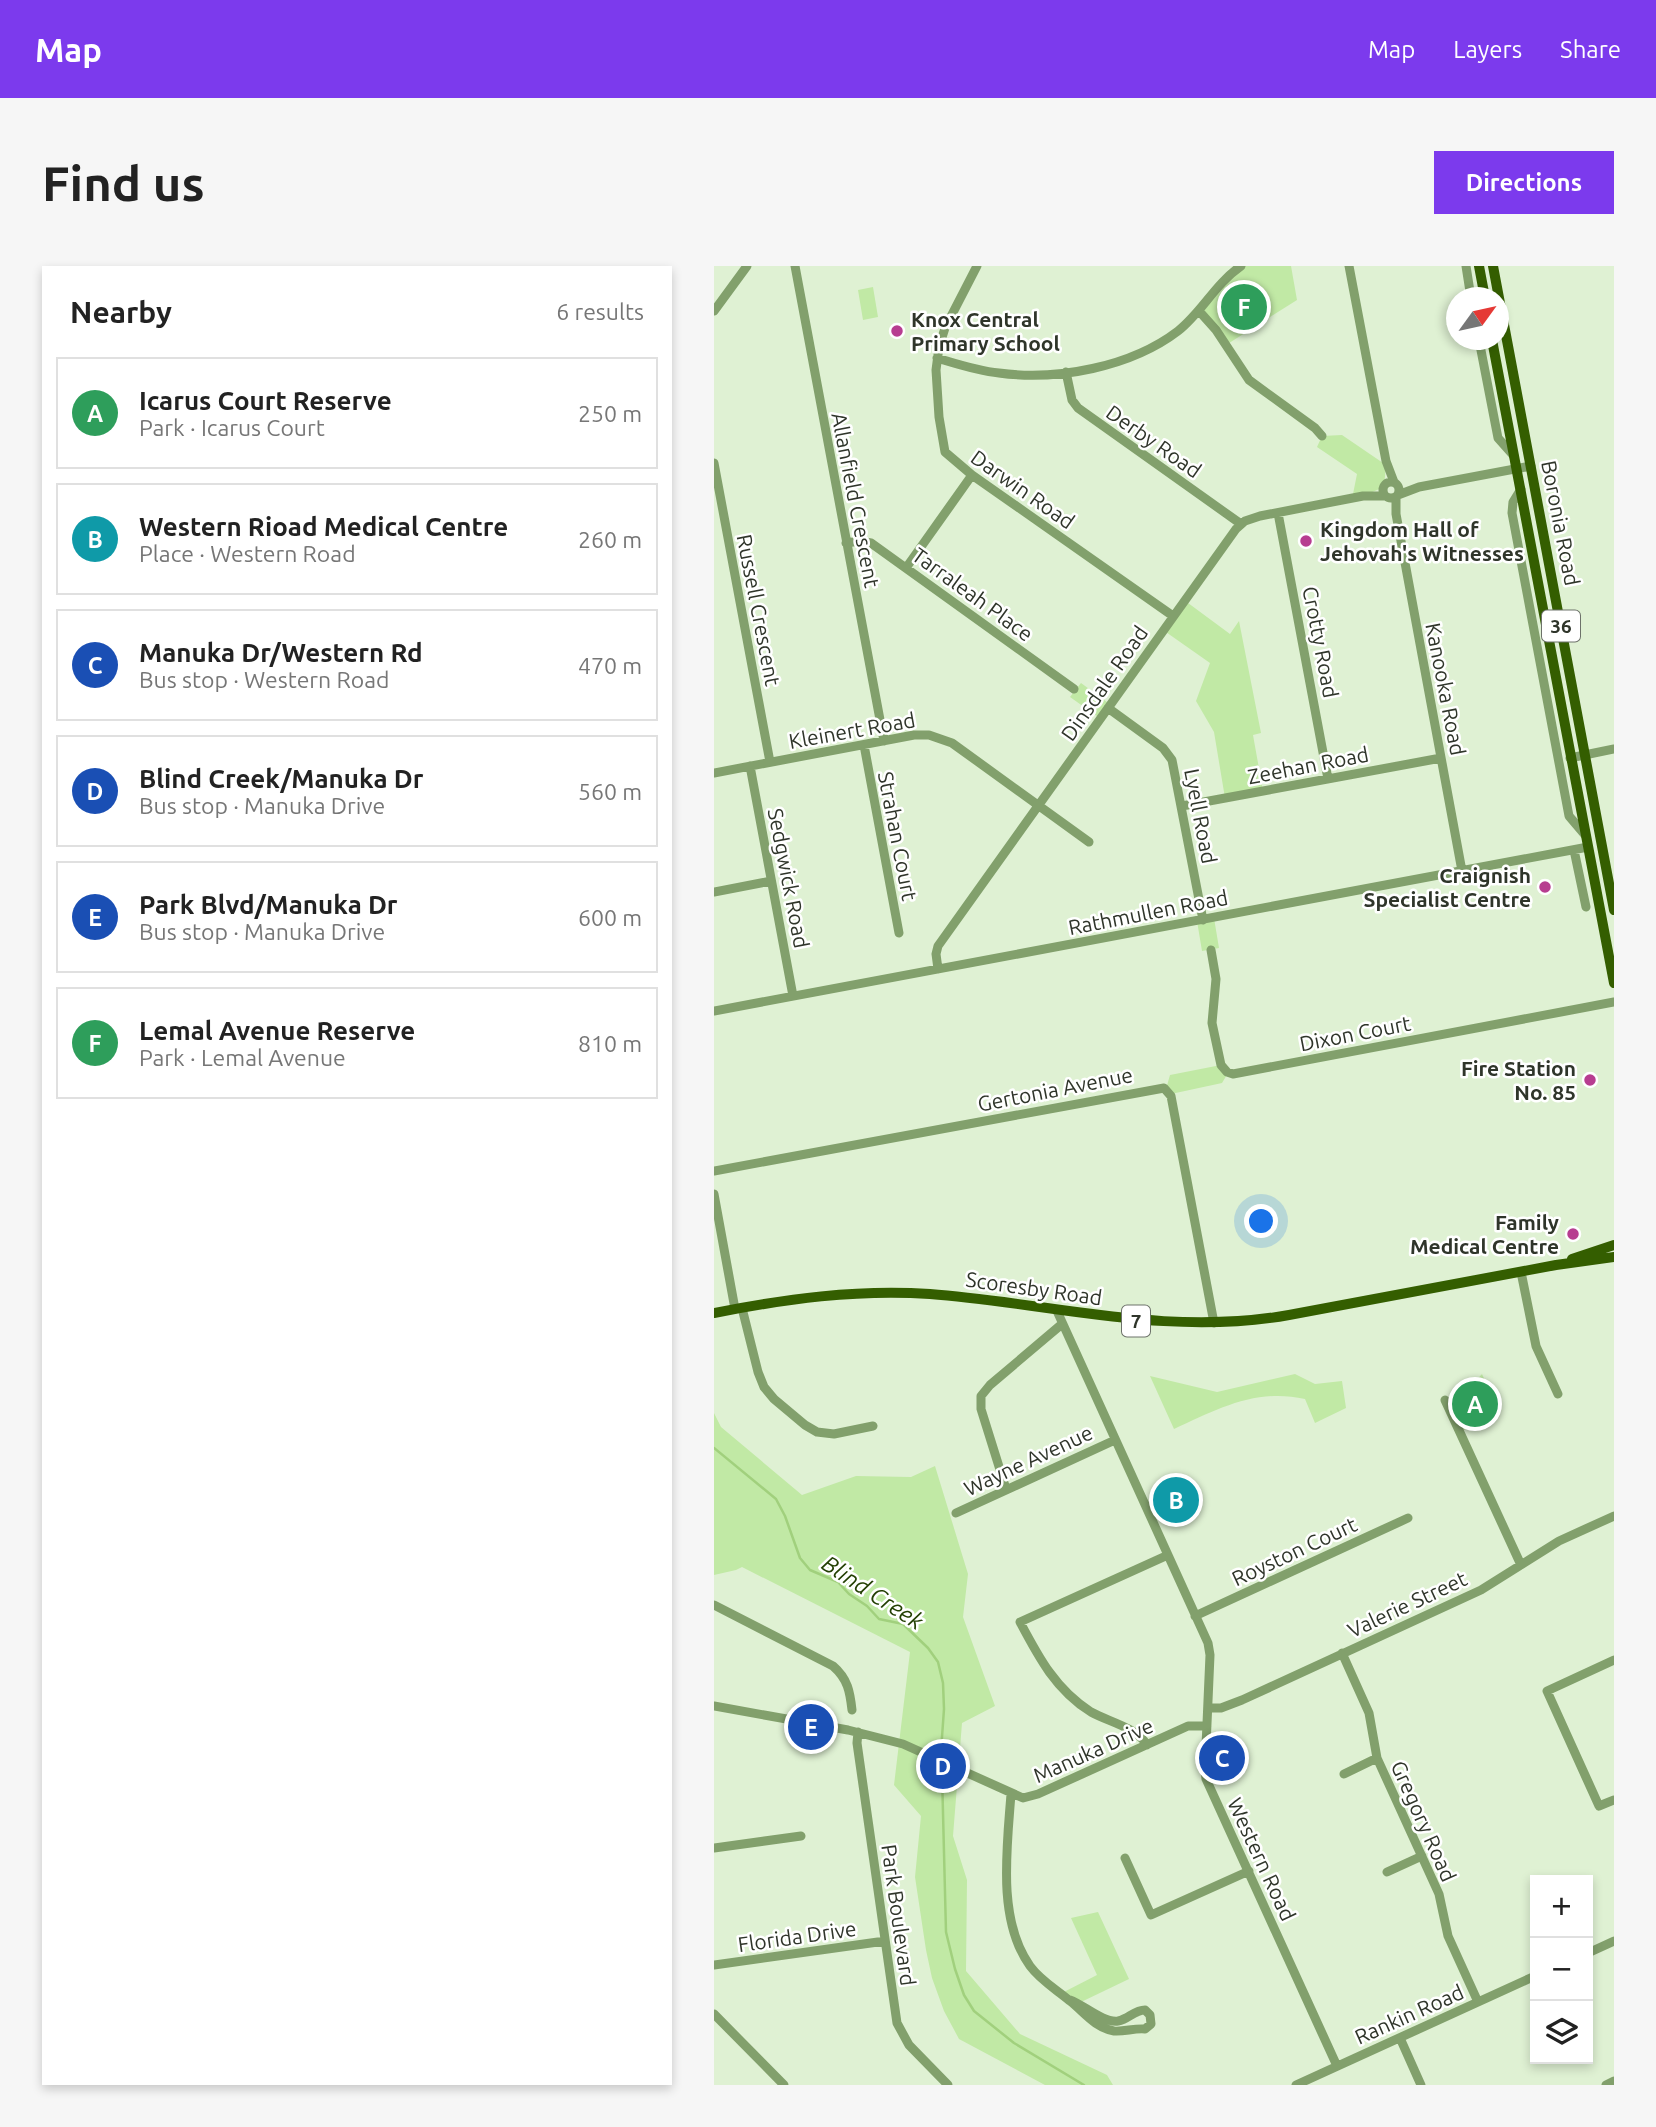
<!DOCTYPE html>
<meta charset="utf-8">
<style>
body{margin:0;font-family:Ubuntu,sans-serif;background:#f6f6f6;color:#222}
.controls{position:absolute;right:21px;bottom:21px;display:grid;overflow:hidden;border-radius:0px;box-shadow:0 4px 10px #0003}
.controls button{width:63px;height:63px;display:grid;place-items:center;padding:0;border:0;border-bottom:2px solid #e0e0e0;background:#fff;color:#222;font:35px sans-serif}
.compass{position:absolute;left:732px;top:21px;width:63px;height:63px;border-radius:50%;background:#fff;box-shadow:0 4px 10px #0003;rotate:57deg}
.you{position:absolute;left:548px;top:956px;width:24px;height:24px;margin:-18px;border:5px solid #fff;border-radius:50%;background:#1a73e8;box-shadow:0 0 0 10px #1a73e833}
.badge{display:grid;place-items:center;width:46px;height:46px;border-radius:50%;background:#7c3aed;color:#fff;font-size:23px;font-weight:700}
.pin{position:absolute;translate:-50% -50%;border:4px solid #fff;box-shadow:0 2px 7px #0006}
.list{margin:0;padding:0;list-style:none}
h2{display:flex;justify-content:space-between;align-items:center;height:91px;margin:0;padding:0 28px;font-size:30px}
h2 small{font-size:23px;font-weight:400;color:#767676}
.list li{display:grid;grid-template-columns:46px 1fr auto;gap:21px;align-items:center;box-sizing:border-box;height:112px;margin:0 14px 14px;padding:0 14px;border:2px solid #e0e0e0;border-radius:0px}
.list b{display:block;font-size:26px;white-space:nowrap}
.list p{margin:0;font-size:23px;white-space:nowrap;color:#767676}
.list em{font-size:23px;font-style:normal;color:#767676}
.icon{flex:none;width:38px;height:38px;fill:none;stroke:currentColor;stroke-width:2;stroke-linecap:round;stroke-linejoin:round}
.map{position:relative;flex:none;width:900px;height:1819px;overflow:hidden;border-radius:0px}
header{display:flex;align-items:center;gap:42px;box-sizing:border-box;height:98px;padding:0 35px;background:#7c3aed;color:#fff}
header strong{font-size:33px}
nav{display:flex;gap:38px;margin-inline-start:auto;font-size:24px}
.intro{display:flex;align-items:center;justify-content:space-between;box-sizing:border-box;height:168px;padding:0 42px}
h1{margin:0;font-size:49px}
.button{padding:18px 32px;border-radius:0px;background:#7c3aed;color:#fff;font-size:24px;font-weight:700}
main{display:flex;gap:42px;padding:0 42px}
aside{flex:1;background:#fff;border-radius:0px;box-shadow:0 4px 10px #0003}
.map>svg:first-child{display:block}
.green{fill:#c1e9a5}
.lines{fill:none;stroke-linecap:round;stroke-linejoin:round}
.stream{stroke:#a1d07d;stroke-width:2.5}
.minor{stroke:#82a06c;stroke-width:9}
.major{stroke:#345e00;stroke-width:10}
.poi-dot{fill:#b73d90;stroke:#fff;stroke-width:2.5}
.labels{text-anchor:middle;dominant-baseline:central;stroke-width:5;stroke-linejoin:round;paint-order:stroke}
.shield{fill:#fff;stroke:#6d726a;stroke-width:2}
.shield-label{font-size:19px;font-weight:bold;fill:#2f352a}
.poi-label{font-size:21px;font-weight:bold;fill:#2f352a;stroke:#fff;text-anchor:end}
.street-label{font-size:21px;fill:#2f352a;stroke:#fff}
.water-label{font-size:23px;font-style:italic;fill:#234003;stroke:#fff}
</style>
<header>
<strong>Map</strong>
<nav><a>Map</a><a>Layers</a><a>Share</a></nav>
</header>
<div class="intro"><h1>Find us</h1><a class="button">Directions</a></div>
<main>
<aside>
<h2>Nearby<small>6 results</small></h2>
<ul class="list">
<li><span class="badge" style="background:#2e9e5b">A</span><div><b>Icarus Court Reserve</b><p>Park · Icarus Court</p></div><em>250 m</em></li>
<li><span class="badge" style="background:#0f9aa8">B</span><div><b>Western Rioad Medical Centre</b><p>Place · Western Road</p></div><em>260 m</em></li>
<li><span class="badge" style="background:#1a4fb4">C</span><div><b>Manuka Dr/Western Rd</b><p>Bus stop · Western Road</p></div><em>470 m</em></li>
<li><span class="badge" style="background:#1a4fb4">D</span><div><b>Blind Creek/Manuka Dr</b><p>Bus stop · Manuka Drive</p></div><em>560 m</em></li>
<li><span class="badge" style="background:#1a4fb4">E</span><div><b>Park Blvd/Manuka Dr</b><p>Bus stop · Manuka Drive</p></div><em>600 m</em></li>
<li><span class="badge" style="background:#2e9e5b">F</span><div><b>Lemal Avenue Reserve</b><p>Park · Lemal Avenue</p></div><em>810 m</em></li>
</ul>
</aside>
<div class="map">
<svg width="900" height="1819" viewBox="0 0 900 1819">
<rect width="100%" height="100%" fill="#dff1d3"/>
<path class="green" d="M527,0h50l6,34 -71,45 -27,-34z
M159,21l5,30 -15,3 -5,-30z
M628,169l44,30 -2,22 -21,9 -11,3 5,-25 -40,-27 5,-11z
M470,334l46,34 9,-13 22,112 -8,2 10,56 -38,7 -11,-66 -18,-31 14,-38 -47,-33z
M367,417l30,22 -10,14 -31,-22z
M500,652l5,30 -17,3 -5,-30z
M507,799l7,8 -6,10 -51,11 -5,-5 4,-14z
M581,1108l20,10 27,-3 4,27 -31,15 -10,-24c-49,-11 -87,10 -131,30l-24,-53 67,16z
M768,1108l18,39 -40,19 -11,-23z
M0,1147l7,14 81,68 54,-19 55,1 24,-11 33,108 -5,43 32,89 -33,17 -9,113 14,44 -1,91 54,63 87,41 6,10h-68l-86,-46 -15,-28 -12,-33 -6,-28 -11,-73 6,-61 -27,-31 16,-133 -168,-85 -6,3 -22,5z
M384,1646l31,67 -50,24 -19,-9 37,-19 -26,-57z"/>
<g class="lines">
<path class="stream" d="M0,1182l62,51 9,17 15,42 10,12 28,12 11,12 18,12 12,13 24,5 25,24 10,14 5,21 1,26 -3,42
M228,1507l4,159 9,37 9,26 10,16 40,32 70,42"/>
<path class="minor" d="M81,0l89,475
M263,0l-32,62 -6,19 -3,23 3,47 6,35 27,23 201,141
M635,0l37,195 8,21
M752,0l5,32
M0,45l33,-45
M485,45l17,19 33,50 66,48 7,8
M765,74l19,98 16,18
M223,92c20,6 41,13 62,15 58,8 132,-6 179,-42 24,-19 37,-47 63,-65
M352,106l6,28 6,8 163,116
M0,197l56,299
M669 224a8 8 0 1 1 16 0a8 8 0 1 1-16 0Z
M807,223l-8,13 -1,11 57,303 17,20
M684,229l21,-8 112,-21
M682,231v17l66,357
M564,247l50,266
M132,277l14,-2 11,2 203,146
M192,302l66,-93
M394,442l55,40 9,12 31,160
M150,479l35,188
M856,492l44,-9
M36,500l43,230
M0,507l200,-38h15l23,8 137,99
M468,540l259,-48
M860,584l12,57
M0,626l57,-11
M497,684l5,29 -4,44 9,42 6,7 6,2 381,-72
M224,703l-2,-15 2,-8 298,-417 9,-8 15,-5 103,-20h22
M0,745l874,-164
M0,905l450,-83 7,8 43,227
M0,928l21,115
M807,1006l15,74 22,48
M28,1042l16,64 6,15 10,12 31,26 12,7 17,2 39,-8
M343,1045l151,332 2,12 -5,114 1,10 131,287
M731,1134l76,165
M292,1223l-25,-80v-13l9,-11 72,-61
M242,1247l159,-73
M0,1339l119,61c15,13 17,26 19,44
M481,1350l213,-98
M628,1387l27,60 8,45 62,136 9,42 30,66
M900,1394l-67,31 52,115 15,-6
M0,1440l134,24 55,14 120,54 15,-4 150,-68h19
M494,1442h13l21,-8 239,-110 78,-49 55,-25
M144,1466l-1,11 40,280 12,22 39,40
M433,1479c-11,-18 -38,-23 -56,-33 -35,-22 -52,-54 -71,-90l148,-67
M630,1508l33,-16
M297,1528c-4,54 -14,126 19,172 11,15 26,23 40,35 13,10 25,27 44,30 10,1 20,-3 31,-2l6,-5 -1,-9 -5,-5c-11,0 -16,9 -27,11 -15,2 -34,-16 -48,-21
M0,1582l87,-12
M411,1592l26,57 98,-44
M673,1606l35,-16
M874,1687l26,-12
M0,1699l171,-24
M0,1748l70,71
M686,1772l21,47
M582,1819l239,-109
M892,1819l8,-4"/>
<path class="major" d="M765,0l6,32
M779,0l121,644
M778,74l122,643
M858,993l42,-14
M0,1047c72,-14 142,-24 216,-19 121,9 235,43 359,21l267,-50 58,-8"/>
</g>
<g class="poi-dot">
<circle cx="183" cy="65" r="7"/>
<circle cx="592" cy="275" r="7"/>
<circle cx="831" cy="621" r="7"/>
<circle cx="876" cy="814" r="7"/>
<circle cx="859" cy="968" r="7"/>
</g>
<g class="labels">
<g class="shield">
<rect x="828" y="344.5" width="38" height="31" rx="5"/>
<rect x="408" y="1039.5" width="28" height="31" rx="5"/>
</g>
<g class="shield-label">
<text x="847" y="360">36</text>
<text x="422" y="1055">7</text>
</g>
<g class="poi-label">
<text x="197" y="53" text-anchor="start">Knox Central<tspan x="197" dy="24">Primary School</tspan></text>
<text x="606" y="263" text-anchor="start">Kingdom Hall of<tspan x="606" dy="24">Jehovah's Witnesses</tspan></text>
<text x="817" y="609">Craignish<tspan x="817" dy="24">Specialist Centre</tspan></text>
<text x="862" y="802">Fire Station<tspan x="862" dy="24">No. 85</tspan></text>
<text x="845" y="956">Family<tspan x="845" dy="24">Medical Centre</tspan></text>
</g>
<g class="street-label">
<text transform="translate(440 175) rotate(35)">Derby Road</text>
<text transform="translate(309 223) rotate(35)">Darwin Road</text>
<text transform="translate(142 234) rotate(79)">Allanfield Crescent</text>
<text transform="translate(847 257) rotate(79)">Boronia Road</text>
<text transform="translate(259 328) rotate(36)">Tarraleah Place</text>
<text transform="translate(45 344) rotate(79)">Russell Crescent</text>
<text transform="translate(607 376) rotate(79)">Crotty Road</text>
<text transform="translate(390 417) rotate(-55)">Dinsdale Road</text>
<text transform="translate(732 423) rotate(79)">Kanooka Road</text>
<text transform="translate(138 464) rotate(-10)">Kleinert Road</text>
<text transform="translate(594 499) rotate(-11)">Zeehan Road</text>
<text transform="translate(487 550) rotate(79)">Lyell Road</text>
<text transform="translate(184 570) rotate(79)">Strahan Court</text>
<text transform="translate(75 612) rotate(79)">Sedgwick Road</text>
<text transform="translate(434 646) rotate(-11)">Rathmullen Road</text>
<text transform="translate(641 767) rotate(-11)">Dixon Court</text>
<text transform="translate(341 823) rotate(-11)">Gertonia Avenue</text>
<text transform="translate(320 1022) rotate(8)">Scoresby Road</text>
<text transform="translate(314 1194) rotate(-25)">Wayne Avenue</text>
<text transform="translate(580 1285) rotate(-25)">Royston Court</text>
<text transform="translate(693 1338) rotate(-25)">Valerie Street</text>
<text transform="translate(379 1484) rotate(-24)">Manuka Drive</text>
<text transform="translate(710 1555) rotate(66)">Gregory Road</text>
<text transform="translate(548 1593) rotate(65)">Western Road</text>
<text transform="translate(185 1649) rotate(82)">Park Boulevard</text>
<text transform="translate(83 1670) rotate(-8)">Florida Drive</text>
<text transform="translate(695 1748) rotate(-24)">Rankin Road</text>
</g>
<g class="water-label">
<text transform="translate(159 1326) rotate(33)">Blind Creek</text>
</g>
</g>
</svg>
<div class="controls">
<button>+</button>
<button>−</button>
<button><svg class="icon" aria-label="layers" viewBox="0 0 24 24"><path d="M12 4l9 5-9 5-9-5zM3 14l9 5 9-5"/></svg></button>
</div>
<svg class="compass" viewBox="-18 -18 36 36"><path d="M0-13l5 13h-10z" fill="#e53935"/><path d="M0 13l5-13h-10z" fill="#767676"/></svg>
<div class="you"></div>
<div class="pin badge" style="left:761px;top:1138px;background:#2e9e5b">A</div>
<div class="pin badge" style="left:462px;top:1234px;background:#0f9aa8">B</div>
<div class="pin badge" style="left:508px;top:1492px;background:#1a4fb4">C</div>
<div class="pin badge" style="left:229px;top:1500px;background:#1a4fb4">D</div>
<div class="pin badge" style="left:97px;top:1461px;background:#1a4fb4">E</div>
<div class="pin badge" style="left:530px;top:41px;background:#2e9e5b">F</div>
</div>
</main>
